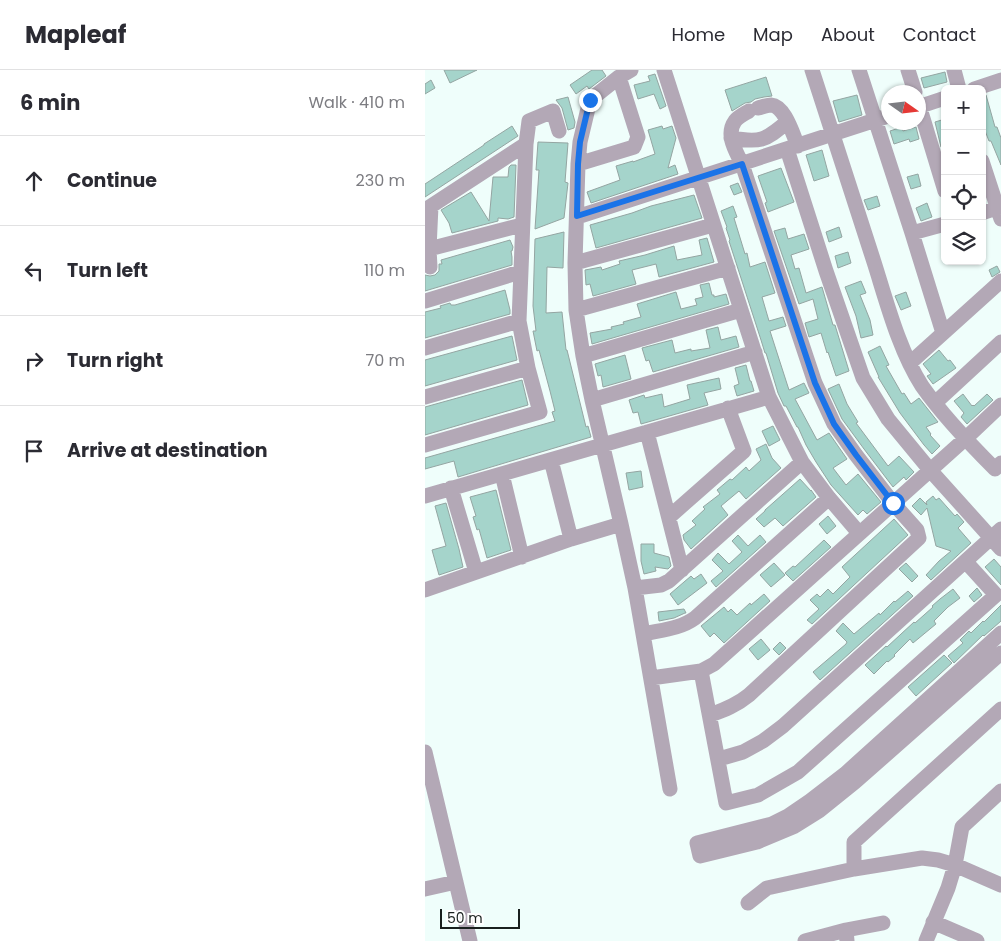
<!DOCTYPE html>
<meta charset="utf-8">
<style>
body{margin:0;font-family:Poppins,sans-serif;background:#f2f2f3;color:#2b2b33}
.controls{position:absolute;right:15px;top:15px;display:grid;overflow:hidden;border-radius:8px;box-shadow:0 1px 4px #0004}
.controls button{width:45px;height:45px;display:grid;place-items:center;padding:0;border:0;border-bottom:1px solid #e1e1e2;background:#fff;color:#2b2b33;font:25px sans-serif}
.compass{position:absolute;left:456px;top:15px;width:45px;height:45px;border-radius:50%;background:#fff;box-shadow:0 1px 4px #0004;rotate:104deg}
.scale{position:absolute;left:15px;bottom:12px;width:80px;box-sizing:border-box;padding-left:5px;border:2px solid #19201e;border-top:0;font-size:14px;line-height:18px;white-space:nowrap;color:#19201e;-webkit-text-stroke:4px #fff;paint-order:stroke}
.stop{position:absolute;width:15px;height:15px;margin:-11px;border:4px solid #1a73e8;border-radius:50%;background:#fff}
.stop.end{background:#1a73e8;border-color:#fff;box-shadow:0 1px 5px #0008}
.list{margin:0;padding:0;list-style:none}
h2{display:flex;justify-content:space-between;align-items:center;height:65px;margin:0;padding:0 20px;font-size:21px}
h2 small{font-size:16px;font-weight:400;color:#7c7c81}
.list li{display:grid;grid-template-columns:32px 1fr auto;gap:15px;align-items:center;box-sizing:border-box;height:90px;padding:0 20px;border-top:1px solid #e1e1e2}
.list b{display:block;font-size:19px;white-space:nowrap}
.list em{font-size:16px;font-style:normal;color:#7c7c81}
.icon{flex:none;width:28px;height:28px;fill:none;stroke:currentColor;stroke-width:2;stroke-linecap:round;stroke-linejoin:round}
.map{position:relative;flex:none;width:576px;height:871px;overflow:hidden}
header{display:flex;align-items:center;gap:30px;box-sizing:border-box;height:70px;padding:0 25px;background:#fff;border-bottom:1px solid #e1e1e2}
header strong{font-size:24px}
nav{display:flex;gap:28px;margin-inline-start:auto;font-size:18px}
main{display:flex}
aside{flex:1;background:#fff}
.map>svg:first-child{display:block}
.building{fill:#a5d4cb;stroke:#94a5a2}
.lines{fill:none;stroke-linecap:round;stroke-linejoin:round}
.minor{stroke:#b3a8b6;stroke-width:15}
.route{stroke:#1a73e8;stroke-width:6}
</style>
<header>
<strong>Mapleaf</strong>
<nav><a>Home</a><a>Map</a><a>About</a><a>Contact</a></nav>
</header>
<main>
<aside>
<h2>6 min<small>Walk · 410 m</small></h2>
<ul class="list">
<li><svg class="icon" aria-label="ahead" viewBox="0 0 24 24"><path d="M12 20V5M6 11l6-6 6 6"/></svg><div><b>Continue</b></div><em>230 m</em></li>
<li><svg class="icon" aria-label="left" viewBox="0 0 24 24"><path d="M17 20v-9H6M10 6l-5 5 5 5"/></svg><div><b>Turn left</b></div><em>110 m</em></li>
<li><svg class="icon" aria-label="right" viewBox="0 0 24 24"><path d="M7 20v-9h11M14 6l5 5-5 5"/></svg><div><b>Turn right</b></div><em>70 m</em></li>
<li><svg class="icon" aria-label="arrive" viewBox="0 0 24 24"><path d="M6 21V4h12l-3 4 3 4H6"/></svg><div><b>Arrive at destination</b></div></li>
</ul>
</aside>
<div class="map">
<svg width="576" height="871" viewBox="0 0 576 871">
<rect width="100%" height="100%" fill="#effefb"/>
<path class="building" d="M19,0h33l-27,13z
M167,0h10l4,6 -17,13 -2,-3 -11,8 -6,-9z
M520,2l2,10 -23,6 -3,-10z
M230,4l11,32 -6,3 -6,-15 -16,5 -4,-14 16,-4 -2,-5z
M341,7l6,19 -8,1 -9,2 -4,3 -6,1 -13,8 -7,-21z
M6,10l4,8 -10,6v-10z
M432,25l5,20 -23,7 -6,-21z
M561,25l9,32h2l4,11v27l-10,-24h-2l-7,-18v-27z
M143,27l7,25 -1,6 -6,2 -6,-22 -6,-8z
M520,49v28h-4l-6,-25z
M87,56l6,10 -93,61v-13l59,-39v-1z
M237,56l1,3 9,-3 4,12 -8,30 7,-3 3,9 -87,29 -4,-11 33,-12 -4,-14 17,-5v1l22,-8 -7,-24z
M477,57l1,4 13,-4 3,12 -9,3 -1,-3 -15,5 -4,-13z
M113,72l30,1 -3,39 3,1 -4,35 -29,11 4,-59h-3z
M397,80l7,26 -15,5 -8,-26z
M86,95h5l-2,52 -6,2 -10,-1v3l-46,12 -3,-10 -8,-13 30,-18 18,29 4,-44h15l1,-10z
M356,98l13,34 -26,10 -3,-9 2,-1 -9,-26z
M493,104l3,12 -10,3 -4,-12z
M313,113l4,9 -8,3 -4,-9z
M269,125l8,23 -106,30 -6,-23 42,-12 19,-7z
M452,126l3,10 -12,4 -4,-10z
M502,133l5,14 -11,4 -5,-13z
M308,136l4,11 -3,1 11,36 2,-1 3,14 15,-5 9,28 1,3 -13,4 7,24 14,-4 3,9 -16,5 19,59 15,-7 5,10 -14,6 22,41 12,-7 18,26 -14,9 13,17 12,-11 23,28 -14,12 -4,-4 -5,5 -27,-30 -15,-23 -10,-17 -8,-18h-1l-11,-21h-2l-6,-13 -12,-40h-1l-4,-13 -32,-99 1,-1 -4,-12 1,-1 -6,-16z
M414,157l3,10 -13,5 -3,-10z
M360,158l3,11 16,-5 5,15 -18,6 4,14 4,-1 7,25 16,-6 11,38h2l14,46 -13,5 -8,-24 -1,1 -6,-20 -12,4 -4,-14 13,-4 -5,-20 -14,5 -25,-73z
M139,162l-1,36 -16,-1 -1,46 16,-1 4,38h1l19,77 2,-1 3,11 -133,40 -4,-16 -29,8v-11l130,-37 -3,-9 3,-1 -5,-20 -11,-41 -2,1 -4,-20h3l-3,-25 2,-67z
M282,168l7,24 -55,15 -3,-13 -24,6 4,14 -43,12 -3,-12 -4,1 -1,-15 16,-3 1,3 18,-6 -1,-3 26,-6 29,-9 3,14 25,-5 -3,-15z
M85,170l3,7 -1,4h-1l1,6v8l-87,26v-16l5,1 5,-1 4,-4v-7h3l-1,-4z
M423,182l3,11 -13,5 -3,-12z
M572,196l3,6 -8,5 -3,-7z
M436,211l5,12 -6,2 10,25 3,15 -12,3 -5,-22 -11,-29z
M284,213l3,12h2v2l12,-3 3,10 -137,40 -2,-11 22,-4 -1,-2 13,-3 -1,-2 18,-5 -4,-13 39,-12 5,17 16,-4 -2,-6 8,-2 -3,-12z
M80,220l5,20v4l-85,24v-26l16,-4 -1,-2 10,-3 1,2h4z
M481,222l5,14 -10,4 -6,-14z
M293,257l3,13 15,-4 3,11 -86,25 -4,-12 -3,1 -4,-13 30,-8 3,13 16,-4v2l19,-3 -4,-18z
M87,266l5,24 -92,26v-26z
M455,276l9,19 -3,1 16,28 2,-1 7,11 8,-6 19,24 -12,5 5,7 -1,1 10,11 -8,8 -8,-9 -24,-32 -22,-36h1l-11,-25z
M514,280l9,11 2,-1 6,8 -23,16 -6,-8 4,-2 -8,-10z
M200,285l6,24 -28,8 -2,-12 -3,1 -3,-12z
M321,295l4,16h1l3,10 -17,5 -3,-10 5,-2 -4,-16z
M294,308l2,11 -17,4 4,12 -67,19 -3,-12 -5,1 -4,-13 15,-5 1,3 17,-4 2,13 26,-8 -3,-14z
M97,310l6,25 -103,30v-28z
M414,314l8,20 11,18 -2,1 32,43 11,-10 15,16 -8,8 -2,-3 -11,10 -29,-38 -22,-30 -14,-30z
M538,324l9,12 1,-1 1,1 13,-12 6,6 -26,24 -6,-7 3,-4 -10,-12z
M348,356l7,14 -11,6 -7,-15z
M341,374l6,14 9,10 -35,31 -7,-8 -18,15 7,9 -37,34 -7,-9 -1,-5 13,-10 -4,-4 13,-12 -2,-2 17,-13 -3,-4 13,-11 2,1 14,-13 3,4 12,-11 -5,-11z
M216,401l2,16 -14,3 -3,-17z
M375,409l11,12v-1l5,7 -33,29 -8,-8 -11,9 -8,-8 9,-8v-1z
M71,420l15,60 -24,8 -8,-29 -2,1 -4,-13 3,-1 -6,-19z
M508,426l3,4 3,-2 16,18 2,-2 7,8 -6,6 13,15 -40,37 -5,-5 13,-14 12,-10 -15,-5 -9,-38 -6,7 -9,-9 8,-8 7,7 -1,-3z
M21,433l13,46 4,18 -24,8 -7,-25 14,-4 -11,-40z
M403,446l8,10 -9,8 -8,-10z
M469,449l14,16 -96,89 -5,-4 12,-11 -9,-9 7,-6 3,3 8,-8 5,5 17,-17 -8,-10z
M313,465l10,11 12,-11 6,7 -50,45 -5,-6 12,-10 -11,-11 6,-7 11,11 13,-12 -10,-11z
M399,470l7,7 -38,34 -8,-8 8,-7 2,1z
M216,474h13v9l15,4 2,9 -3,3 -13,-2 1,4 -12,3 -3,-13z
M569,489l7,8v18l-16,-18z
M349,493l11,12 -14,12 -11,-12z
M481,493l12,13 -6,6 -13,-13z
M276,504l6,9 -29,22 -8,-11 21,-18 3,3z
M552,518l5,7 -8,7 -5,-6z
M528,519l7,9 -12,9 -14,14 2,3 -23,19 -3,-4 -16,16 1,1 -7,6 -1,-1 -13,13 -9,-9 21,-19 1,1 27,-25 1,1 18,-16 -1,-1 8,-7z
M483,521l5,5 -93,84 -7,-8 33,-28 1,-2 -11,-11 7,-8 11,11 25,-21 1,2 14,-14 1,1z
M339,524l6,7 -46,42 -10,-10 -4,4 -9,-11 23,-19 4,5 3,-3 6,6 13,-12 1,2z
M576,535v16l-17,15 -1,-1 -29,28 -6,-7 15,-13 -3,-3 9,-9 2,2 12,-12 1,1z
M259,539l2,4h-1l-11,5 -15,3 -1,-9z
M336,569l9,11 -12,10 -9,-11z
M355,572l6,6 -7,7 -6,-6z
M519,585l8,8 -36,33 -8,-9z"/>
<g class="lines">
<path class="minor" d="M206,0l-12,7 -29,23 -10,42 -2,22 -3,99 1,47 7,46 9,44 29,124 14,64 35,201
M239,0l105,327 33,65 27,36 30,35
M387,0c21,64 41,128 62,192 13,41 25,88 48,124 21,30 47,57 73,83l6,-6
M434,0l53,163 31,100
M483,0l7,22
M529,0l5,19
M549,19l27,-9
M493,32l27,89
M493,37l27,-9
M333,38c4,-1 9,-3 13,-3 14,1 22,30 27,41
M306,68c29,5 34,3 56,-16
M362,79l39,122 37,107 25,41 42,51 71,79
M557,91l19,58
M153,94l56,-17 4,-10 -19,-60
M0,140l101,-66
M557,143l15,-5
M152,147l311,-101
M487,163l33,-9
M4,179l93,-24
M150,193l138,-38
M5,197l-1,-18 2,-43
M0,231l95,-29
M151,240l152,-42
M0,278l94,-27
M158,286l158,-46
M485,293l91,-82
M0,327l103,-29
M167,330l163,-48
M510,333l66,-61
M222,362l35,138
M0,375l115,-33 -12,-44 -9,-47 7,-177 3,-23 24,-10 6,20
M126,390l20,79
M77,404l20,83
M26,418l25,84
M0,426l344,-99
M244,447l75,-66 -16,-43
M210,518l26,-3 8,-4 133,-119
M0,520l146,-51 50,-15
M576,563l-156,141 -35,27 -22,15 -16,8 -75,19 3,13 57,-14 38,-16 24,-15 36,-29 146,-129
M219,564c17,-4 36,-5 51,-16l134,-120
M276,601l25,132 32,-8 40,-23 198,-177 -30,-33
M226,608l50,-7 13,-7 251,-225 36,-34
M285,645c14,-5 27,-10 39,-20l170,-157 -2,-8 -24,-27 -37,-48 -22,-31 -19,-41 -73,-219c-6,-13 -17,-29 -7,-43 3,-4 9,-7 14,-10
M0,682l45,189
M294,689l24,-7 20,-11 20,-15 218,-197
M429,799v-27l147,-133
M0,819l31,-7
M323,833l19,-15 87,-19 68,-11 16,2 17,5 46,20
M508,852l44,19
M421,860l37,-7
M380,871l41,-11 1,11
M501,871l22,-53 7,-23 7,-38 39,-36"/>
</g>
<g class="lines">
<path class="route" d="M165,30l-10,42 -2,22 -1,52 165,-52 73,219 19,41 22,31 37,48"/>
</g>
</svg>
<div class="controls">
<button>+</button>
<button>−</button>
<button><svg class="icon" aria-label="locate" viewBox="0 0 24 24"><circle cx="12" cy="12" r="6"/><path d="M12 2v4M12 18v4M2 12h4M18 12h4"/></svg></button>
<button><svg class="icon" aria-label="layers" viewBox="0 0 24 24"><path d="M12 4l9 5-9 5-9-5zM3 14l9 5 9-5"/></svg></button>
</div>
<svg class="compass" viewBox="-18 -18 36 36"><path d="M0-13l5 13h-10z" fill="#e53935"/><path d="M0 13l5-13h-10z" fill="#7c7c81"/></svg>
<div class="scale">50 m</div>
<div class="stop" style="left:468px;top:433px"></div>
<div class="stop end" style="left:165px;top:30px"></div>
</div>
</main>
